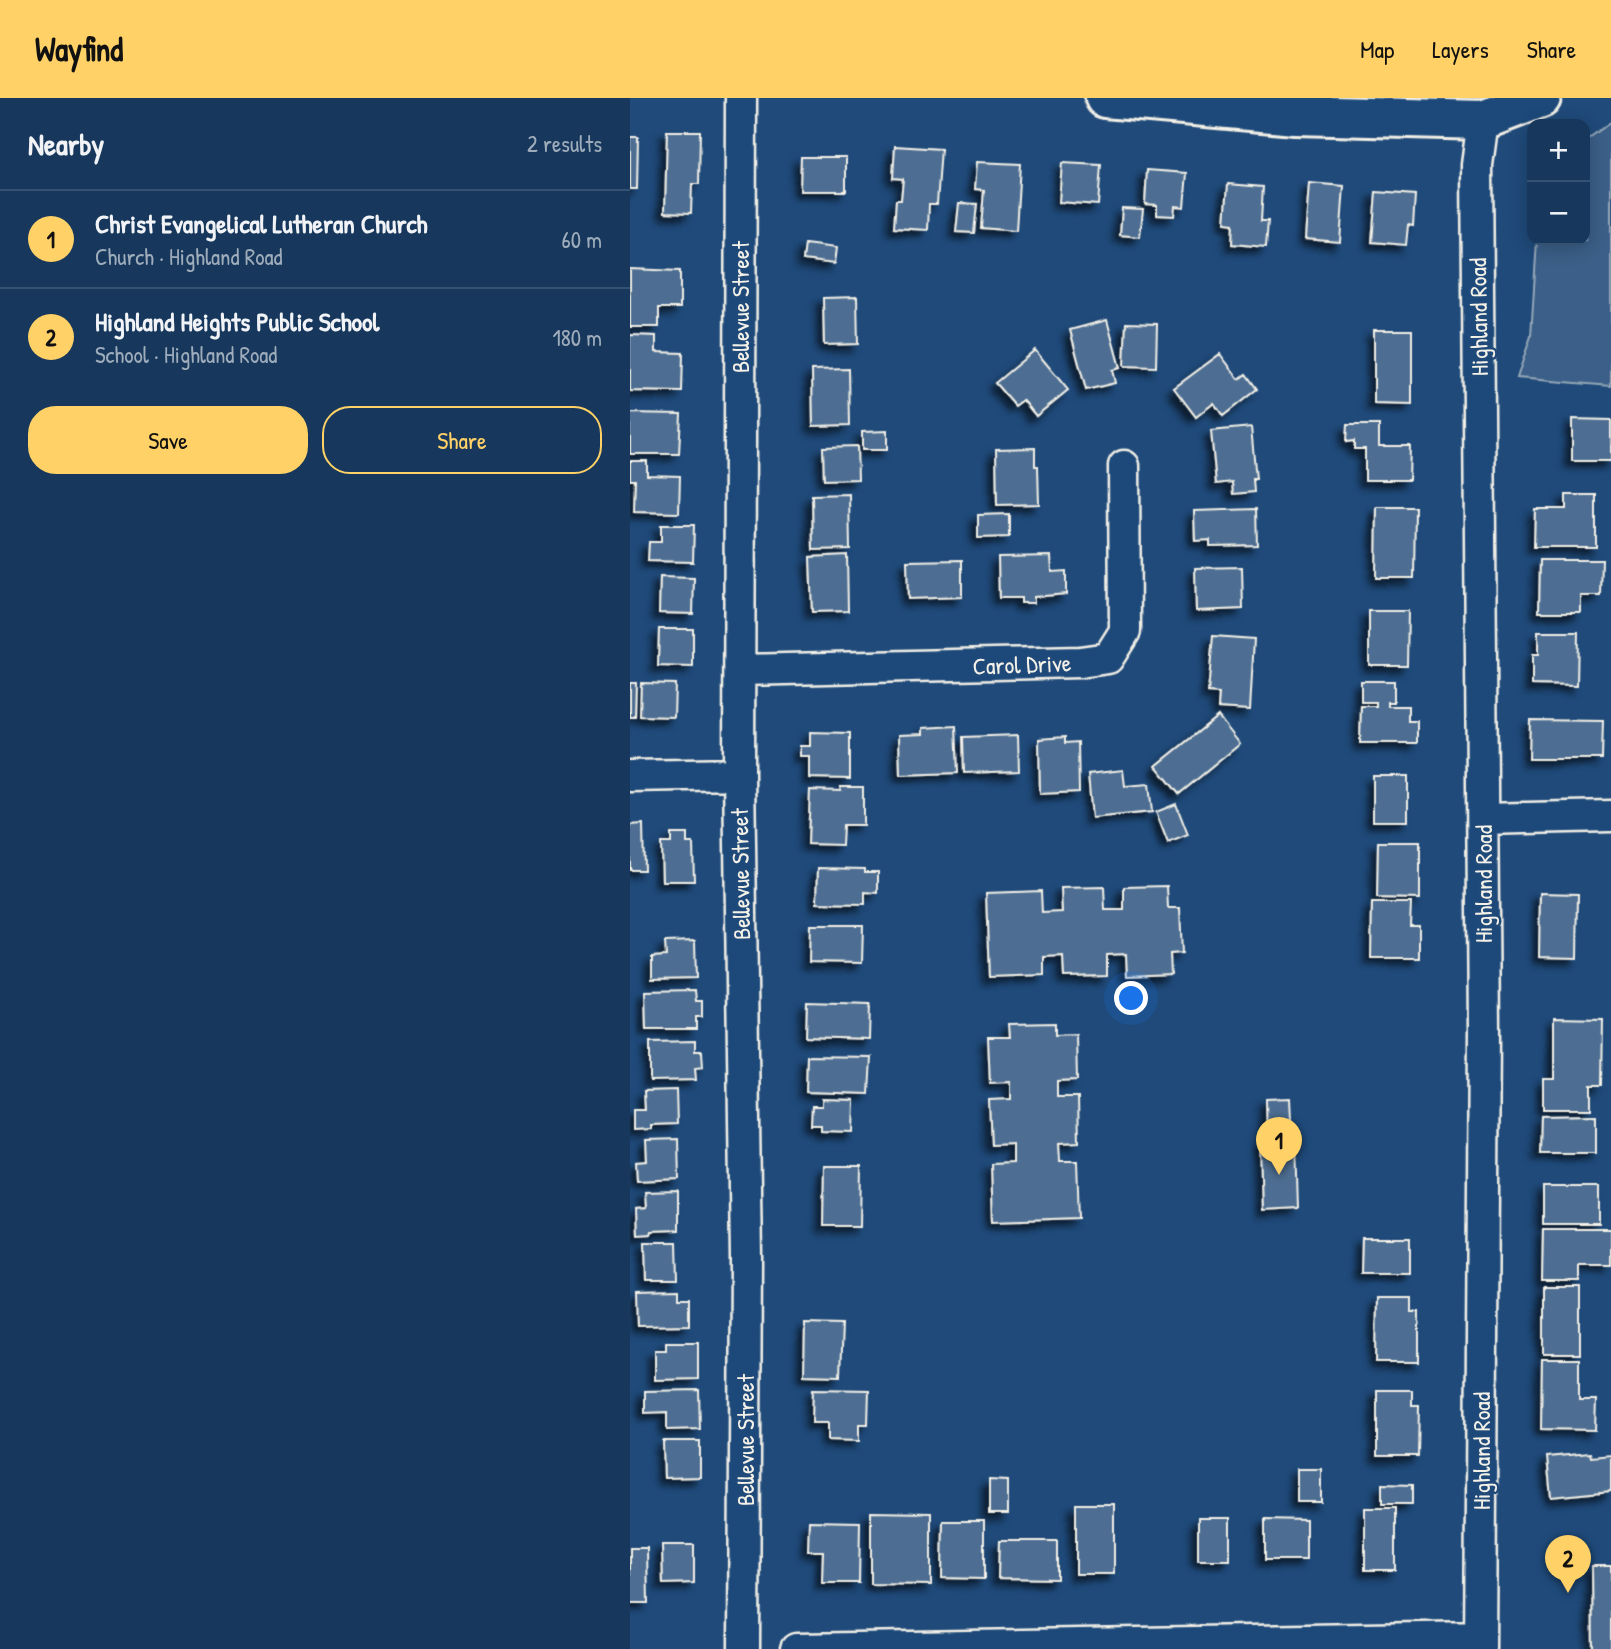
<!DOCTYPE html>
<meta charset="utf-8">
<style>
body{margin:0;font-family:"Patrick Hand",sans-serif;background:#203f62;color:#f1f3f6}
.controls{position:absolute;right:21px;top:21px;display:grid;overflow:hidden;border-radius:14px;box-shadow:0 4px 18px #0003}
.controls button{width:63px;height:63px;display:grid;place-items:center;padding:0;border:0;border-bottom:2px solid #365272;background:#17385c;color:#f1f3f6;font:35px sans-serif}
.you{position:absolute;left:502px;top:901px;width:24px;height:24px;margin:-18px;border:5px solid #fff;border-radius:50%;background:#1a73e8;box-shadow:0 0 0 10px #1a73e833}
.badge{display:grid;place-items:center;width:46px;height:46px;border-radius:50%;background:#ffd166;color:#111;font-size:23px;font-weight:700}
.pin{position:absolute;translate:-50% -58px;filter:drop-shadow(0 2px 4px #0008)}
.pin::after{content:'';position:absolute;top:37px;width:24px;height:21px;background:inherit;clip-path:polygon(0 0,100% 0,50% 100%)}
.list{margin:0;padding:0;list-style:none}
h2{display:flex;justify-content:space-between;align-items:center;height:91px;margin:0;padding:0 28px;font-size:30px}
h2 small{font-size:23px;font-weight:400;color:#9eacbb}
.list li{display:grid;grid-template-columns:46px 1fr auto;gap:21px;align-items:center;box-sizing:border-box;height:98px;padding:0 28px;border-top:2px solid #365272}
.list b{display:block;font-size:26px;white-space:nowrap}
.list p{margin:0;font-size:23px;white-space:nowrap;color:#9eacbb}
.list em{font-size:23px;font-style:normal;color:#9eacbb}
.actions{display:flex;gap:14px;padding:21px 28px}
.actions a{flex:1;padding:16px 0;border:2px solid #ffd166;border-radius:28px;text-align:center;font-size:24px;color:#ffd166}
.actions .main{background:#ffd166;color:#111}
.map{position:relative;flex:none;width:981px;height:1551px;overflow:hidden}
header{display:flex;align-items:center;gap:42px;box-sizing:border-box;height:98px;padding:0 35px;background:#ffd166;color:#111}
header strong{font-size:33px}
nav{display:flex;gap:38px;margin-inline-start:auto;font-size:24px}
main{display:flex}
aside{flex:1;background:#17385c}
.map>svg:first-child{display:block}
.green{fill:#3a5f88;stroke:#97a8b8;stroke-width:2}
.building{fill:#4d6e92;stroke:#f4f1e8;stroke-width:2;filter:url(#shadow)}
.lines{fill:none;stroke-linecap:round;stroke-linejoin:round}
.minor-casing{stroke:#f4f1e8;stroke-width:35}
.secondary-casing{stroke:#f4f1e8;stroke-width:44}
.minor{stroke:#1f4a7a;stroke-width:30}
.secondary{stroke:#1f4a7a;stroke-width:38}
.labels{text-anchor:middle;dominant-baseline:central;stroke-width:5;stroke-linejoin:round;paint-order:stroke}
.street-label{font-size:24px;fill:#f4f1e8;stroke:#1f4a7a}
</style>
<header>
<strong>Wayfind</strong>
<nav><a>Map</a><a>Layers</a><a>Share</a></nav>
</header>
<main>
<aside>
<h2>Nearby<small>2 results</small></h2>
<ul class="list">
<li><span class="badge">1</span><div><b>Christ Evangelical Lutheran Church</b><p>Church · Highland Road</p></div><em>60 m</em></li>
<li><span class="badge">2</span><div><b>Highland Heights Public School</b><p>School · Highland Road</p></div><em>180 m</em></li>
</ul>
<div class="actions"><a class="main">Save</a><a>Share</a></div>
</aside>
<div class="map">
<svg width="981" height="1551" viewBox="0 0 981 1551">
<defs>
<filter id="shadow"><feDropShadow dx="-6" dy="6" stdDeviation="3.5" flood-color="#0009"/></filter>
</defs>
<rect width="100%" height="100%" fill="#1f4a7a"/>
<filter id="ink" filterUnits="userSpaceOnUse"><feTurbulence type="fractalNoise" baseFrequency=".0143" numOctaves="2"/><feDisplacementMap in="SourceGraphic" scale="14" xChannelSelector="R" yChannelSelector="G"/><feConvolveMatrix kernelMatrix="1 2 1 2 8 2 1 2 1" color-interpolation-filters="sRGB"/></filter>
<g filter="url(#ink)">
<path class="green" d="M981,24v264l-94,-8 14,-42 6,-96h48v-99z"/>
<path class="building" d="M37,33h33l-1,53h-7l-1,29 -26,-1z
M0,39h8l-1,52h-7z
M265,48l46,3 -4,55h-8l-1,26 -34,-2 2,-28h5l2,-21 -10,-1z
M171,59h45v34h-46z
M347,64l43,2 -4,67 -35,-3 3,-38 -9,-1z
M432,65l39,2 -3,40 -39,-3z
M517,72l40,3 -3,34 -9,-1 -1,10 -17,-1v-10l-12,-1z
M679,85l35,3 -4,56 -35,-3z
M598,86l35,3 -2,34h7l-2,26 -34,-3 1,-20 -8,-1z
M746,94l39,3 -2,31 -5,-1 -2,20 -34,-3z
M329,105l18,1 -3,29 -18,-1z
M492,110l21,1 -3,28 -20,-2z
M175,146l31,4 -2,16 -31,-4z
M0,171l50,2v37h-21v19h-29z
M227,199l1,47 -34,1 -1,-47z
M477,222l13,48 -8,2 3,13 -29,7 -16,-60z
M496,225l31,1 -1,43 -32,-1z
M744,232h38v75l-38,-1z
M0,237l26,1v16l27,1 -1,39 -52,-1z
M405,252l33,40 -32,26 -13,-16 -8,6 -20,-23z
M590,256l19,25 7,-5 11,15 -34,27 -9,-13 -18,14 -22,-29z
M219,271l1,56 -37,1 -1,-56z
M0,315l51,1 -2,40h-49z
M942,321l39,1v41h-39z
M717,327h32v21h31l-1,34h-44v-31h-11v-8l-8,1z
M621,329l5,52h-3l1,13 -21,2 -1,-12 -16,2 -5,-53z
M257,333v19h-25v-18z
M227,348l1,33 -34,1 -1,-33z
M405,350v18h3l1,38 -42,1 -1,-56z
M0,363h17v14l33,1 -1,37 -45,-1 1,-32h-5z
M219,396l1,55 -37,1 -1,-55z
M936,397h30v52h-62l1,-38h31z
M747,409h38l-1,71h-38z
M626,411l1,36 -47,1v-6l-15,1 -1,-30z
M379,416v23l-31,1v-23z
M31,427h33l-1,37 -45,-1 1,-19h12z
M217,457l1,56 -36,1 -2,-55z
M421,458l1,16 14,-1v23l-32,3v6h-13v-5h-22l-1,-41z
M332,462v37l-54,2 -1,-38z
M910,462h62l-1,36h-20v16h-42z
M612,469l1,42 -47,2 -1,-43z
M30,479l34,1 -1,36 -34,-1z
M739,513h39l-1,54h-38z
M29,531h34v38l-35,-1z
M908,534h40l-1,54 -45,-1v-30h6z
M583,538l41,3 -4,71 -32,-2 1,-14 -11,-1z
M731,583h33v21h-6v4h20v15h9v22h-57l1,-37h15v-4h-15z
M0,585h6l-1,34h-5z
M11,585l34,1 -1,33 -34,-1z
M588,618l22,28 -61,50 -23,-28z
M900,622l73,1 -1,38h-73z
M326,628l2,47 -58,2 -1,-40 24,-1v-6z
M180,634l40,1v46l-41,-1v-22h-9v-10h10z
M388,637l1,36 -55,2 -1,-36z
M435,639v6l13,-1 1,50 -39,2 -1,-55z
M493,672l2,16 24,-2 3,28 -60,6 -4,-44z
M743,678h35v45h-35z
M210,689h23v38h-20l-1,20 -34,-1 2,-54 31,1z
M546,706l12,31 -20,8 -12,-31z
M13,726l1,46h-14v-45z
M41,736h16v9h6l1,38h-32l-1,-38h10z
M748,744h42v57l-43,-1z
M188,770l47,1v3h13v21l-13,-1v12l-48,-1z
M537,788l1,22h12l2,45 -12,1 1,20 -44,2 -1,-22 -19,1v21l-43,1 -1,-21 -19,1v18l-55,2 -3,-84 55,-2 1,22 20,-1 -1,-24 43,-1 1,23h19v-23z
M910,795l38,1 -1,64 -38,-1z
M742,805h39l-1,22h9v33h-48z
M180,827h53l-1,38 -53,-1z
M65,843l1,37 -44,1v-22l14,-1 -1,-14z
M65,892l1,11h6v16h-6v12h-50l-1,-38z
M177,904l63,2 -1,35 -63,-2z
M924,920l49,1 -1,66h-11v24h-48v-30h11z
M425,925v12l21,-1 1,46 -20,1v16h21l1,45 -20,1 1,18h17l2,57 -86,3 -2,-57 22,-1v-19l-22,1 -2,-45 22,-1v-17l-21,1 -2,-46h22l-1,-13z
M65,943v10h7l1,16 -8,1 1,12 -46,1v-39z
M177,958l64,1 -2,37 -63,-2z
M46,992l1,34 -26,1v4l-18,1v-20h12l-1,-19z
M660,1000l2,43h4l2,67 -36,2 -2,-68h7l-1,-43z
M192,1001l32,1 -1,32 -32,-1v-6h-10l1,-19h10z
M966,1017v38h-56l1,-37z
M48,1041l1,40 -42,2 -1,-19 11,-1 -1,-21z
M194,1068h37l-1,60h-37z
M913,1089h56v37h-56z
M48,1093v39l-27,1 -1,3 -13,1 -1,-26 10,-1 -1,-16z
M913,1131h68v36h-32v16h-37z
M732,1140h48v35h-49z
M15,1144h32l1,38h-32z
M914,1189h36v67h-36z
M49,1192v8h10v27l-51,1 -1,-35z
M747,1200h35v14h7v50h-43z
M175,1225l37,1 -2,52 -36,-1z
M36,1244h32v37l-43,1v-30h11z
M912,1261h37v41h17l-1,30 -54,-1z
M183,1291l56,1 -1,34h-9v17l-31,-1v-17h-16z
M69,1292l1,39 -33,1v-18l-22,1v-22z
M747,1292h35v15h7l-1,51h-41z
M33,1343h37v36l-36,1z
M960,1355l1,4 20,-2v36l-60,6 -4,-40z
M667,1371h24v33h-24z
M359,1382l19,1v33h-19z
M752,1386l30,1v19h-30z
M446,1406h38v70h-38z
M735,1410h30v62h-30z
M241,1414l60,1v72l-60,-1z
M568,1420h32v42h-32z
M635,1421l41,1v40h-41z
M179,1423l51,1 -1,61h-37l1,-32h-15z
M313,1423h41v58l-42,-1z
M369,1443h58v38l-59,-1z
M32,1447h32v38l-31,1z
M0,1450h17l1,55h-18z
M962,1468h19v83h-18z"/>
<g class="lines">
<defs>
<path id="minor" d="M111,0l-2,676 7,483 -2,392
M110,572l340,-8 28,-4 17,-27 -1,-165
M0,678l109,-2
M853,721l128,-3
M166,1551l684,-12
M850,1551l4,-618 -7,-866 6,-45"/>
<path id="secondary" d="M475,0l190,17 188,5 58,-22"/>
</defs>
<use href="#minor" class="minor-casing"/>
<use href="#secondary" class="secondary-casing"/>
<use href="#minor" class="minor"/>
<use href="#secondary" class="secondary"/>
</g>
</g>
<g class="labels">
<g class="street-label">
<text transform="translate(110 209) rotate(-90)">Bellevue Street</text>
<text transform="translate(848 219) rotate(-91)">Highland Road</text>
<text transform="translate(392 566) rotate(-2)">Carol Drive</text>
<text transform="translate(110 776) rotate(-91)">Bellevue Street</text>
<text transform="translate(853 786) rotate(-90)">Highland Road</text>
<text transform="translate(115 1342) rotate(-90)">Bellevue Street</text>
<text transform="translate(851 1353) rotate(-90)">Highland Road</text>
</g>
</g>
</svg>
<div class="controls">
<button>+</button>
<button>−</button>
</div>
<div class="you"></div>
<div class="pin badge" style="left:649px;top:1077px">1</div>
<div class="pin badge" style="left:938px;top:1495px">2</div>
</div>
</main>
